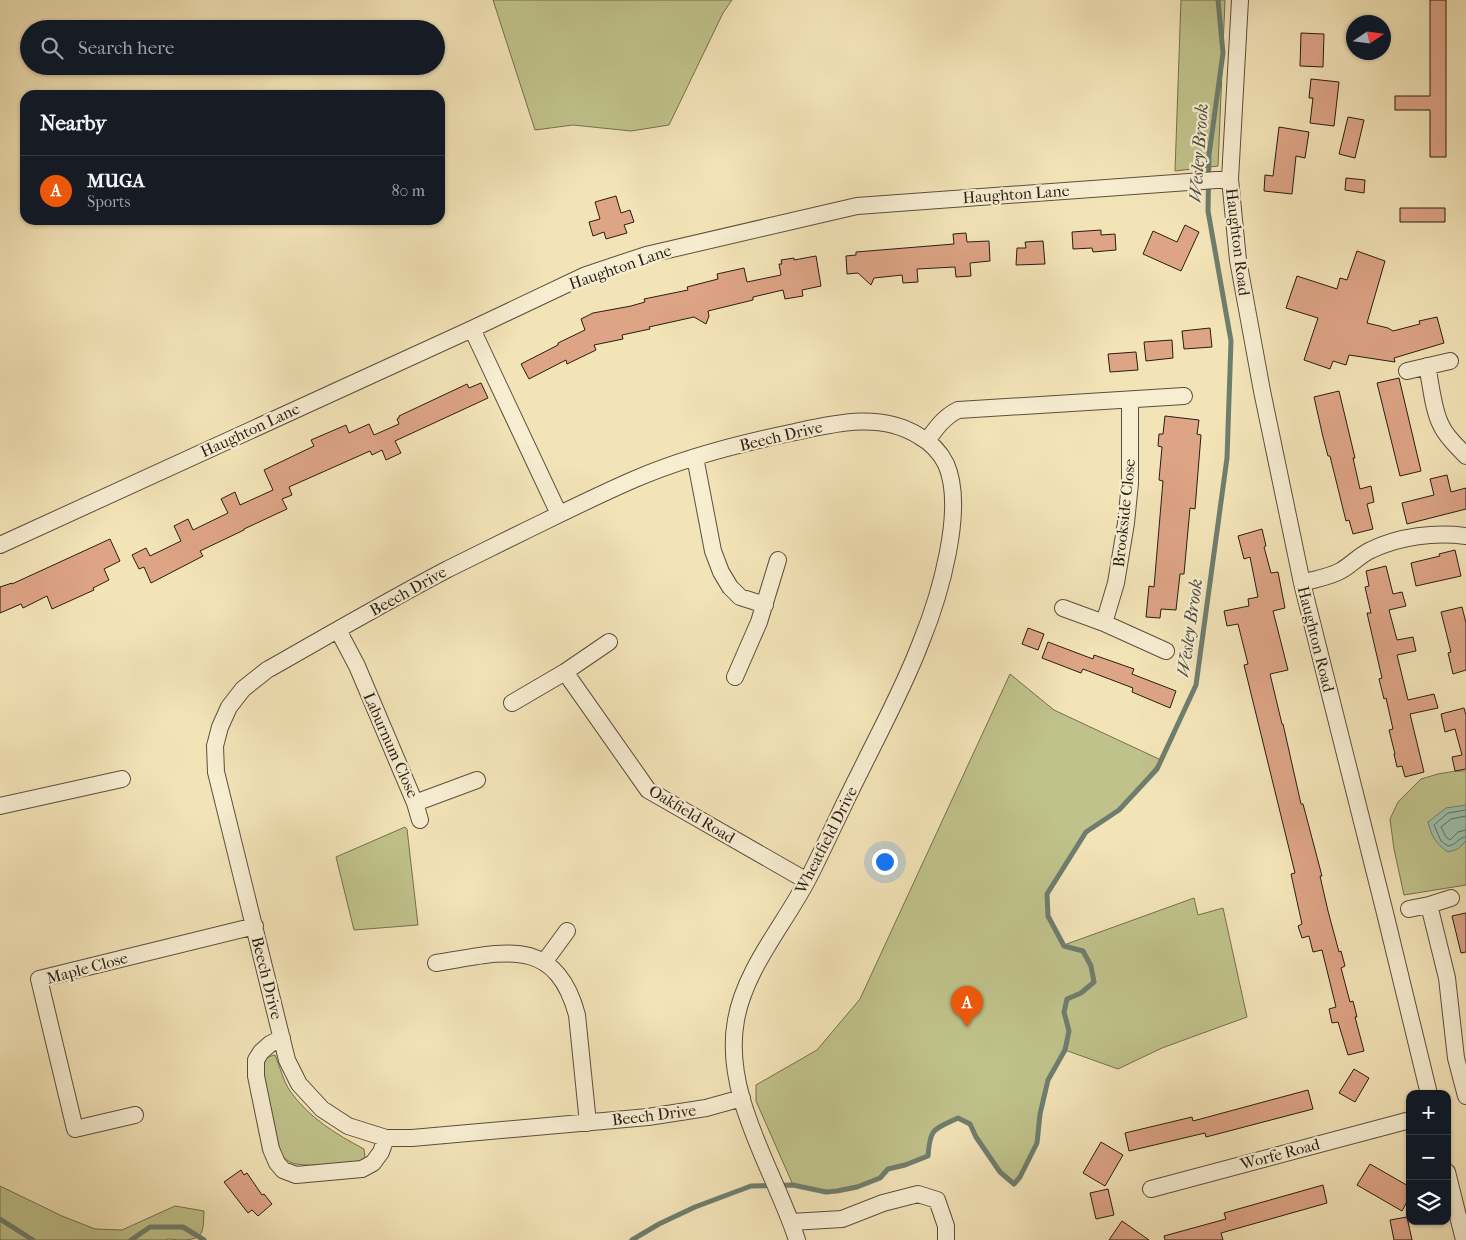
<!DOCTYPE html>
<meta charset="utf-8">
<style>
body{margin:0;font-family:"IM FELL French Canon",serif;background:#20242c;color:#f1f3f6}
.controls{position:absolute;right:15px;bottom:15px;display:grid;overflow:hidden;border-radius:10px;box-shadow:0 1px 4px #0004}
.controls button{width:45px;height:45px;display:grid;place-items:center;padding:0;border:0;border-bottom:1px solid #363941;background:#171b24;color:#f1f3f6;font:25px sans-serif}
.compass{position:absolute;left:1346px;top:15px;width:45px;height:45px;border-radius:50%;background:#171b24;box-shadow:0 1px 4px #0004;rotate:77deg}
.you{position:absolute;left:884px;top:861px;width:18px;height:18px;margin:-12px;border:4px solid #fff;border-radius:50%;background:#1a73e8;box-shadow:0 0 0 8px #1a73e833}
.badge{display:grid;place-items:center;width:32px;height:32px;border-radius:50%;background:#ea580c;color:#fff;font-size:16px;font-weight:700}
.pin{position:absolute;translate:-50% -41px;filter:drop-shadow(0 1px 2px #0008)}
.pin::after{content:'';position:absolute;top:26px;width:18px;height:15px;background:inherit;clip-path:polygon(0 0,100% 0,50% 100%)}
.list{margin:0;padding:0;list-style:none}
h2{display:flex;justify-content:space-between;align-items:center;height:65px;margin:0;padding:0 20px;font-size:21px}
h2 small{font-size:16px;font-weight:400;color:#9ea1a6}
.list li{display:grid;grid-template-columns:32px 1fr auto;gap:15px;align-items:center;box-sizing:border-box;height:70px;padding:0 20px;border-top:1px solid #363941}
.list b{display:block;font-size:19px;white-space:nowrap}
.list p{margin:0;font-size:16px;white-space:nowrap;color:#9ea1a6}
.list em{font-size:16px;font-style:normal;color:#9ea1a6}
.icon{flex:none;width:28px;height:28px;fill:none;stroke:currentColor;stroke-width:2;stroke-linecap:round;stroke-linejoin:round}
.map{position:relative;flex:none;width:1466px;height:1240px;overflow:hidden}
.search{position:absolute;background:#171b24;box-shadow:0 1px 4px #0004;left:20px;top:20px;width:425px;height:55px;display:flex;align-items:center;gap:12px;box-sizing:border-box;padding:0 18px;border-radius:28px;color:#9ea1a6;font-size:19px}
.panel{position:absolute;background:#171b24;box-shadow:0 1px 4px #0004;left:20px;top:90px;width:425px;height:135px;border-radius:15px}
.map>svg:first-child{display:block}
.green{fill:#c0c28b;stroke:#74704e}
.water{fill:#9cbfab;stroke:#6e7e6e}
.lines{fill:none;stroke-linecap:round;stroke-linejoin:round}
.shore{stroke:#626e5e;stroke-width:1}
.stream{stroke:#6e7e6e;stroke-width:5}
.building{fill:#dda486;stroke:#291d12}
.minor-casing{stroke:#5c4f3c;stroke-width:18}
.minor{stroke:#f7edd1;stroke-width:16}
.labels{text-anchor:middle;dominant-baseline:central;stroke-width:4.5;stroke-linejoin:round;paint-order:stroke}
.street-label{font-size:16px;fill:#291d12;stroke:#f7edd1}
.water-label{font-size:18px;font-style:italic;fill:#4c4e40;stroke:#f7edd1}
</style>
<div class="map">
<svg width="1466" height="1240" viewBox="0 0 1466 1240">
<rect width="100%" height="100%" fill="#f3e4b8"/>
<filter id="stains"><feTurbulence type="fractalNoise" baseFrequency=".004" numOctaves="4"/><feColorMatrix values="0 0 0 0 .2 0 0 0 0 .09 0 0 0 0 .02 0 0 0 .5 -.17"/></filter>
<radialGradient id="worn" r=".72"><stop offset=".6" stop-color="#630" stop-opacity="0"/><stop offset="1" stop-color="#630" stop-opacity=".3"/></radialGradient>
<path class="green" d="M493,0h239l-9,13 -54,112 -38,6 -58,-6 -38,5z
M1181,0h44l-7,166 -43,5z
M1010,674l44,36 107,50 -24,30 -18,20 -33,22 -39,62 1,22 16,29 130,-47 4,17 25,-7 24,109 -85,31 -44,21 -53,-19 -17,30 -8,34 -3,29 -17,34 -6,7 -14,-12 -24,-35 -6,-13 -12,-6c-25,11 -28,10 -30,38l-23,9 -17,4 -8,9 -23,9 -31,5 -33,-7 -37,-84v-16l61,-35 43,-51z
M1456,771h10v114l-62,10 -10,-46 -4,-30 8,-17 23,-23 17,-5z
M405,827l2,2 11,96 -64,5 -18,-73z
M275,1055c5,11 8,26 15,36 19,27 46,43 74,58l1,9 -5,3c-18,2 -47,6 -64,3 -7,-1 -12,-6 -16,-11l-18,-86c1,-9 5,-10 13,-12z
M0,1186l62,30 33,13 27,1 53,-24 29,5c-1,20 1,29 -23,29 -6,0 -10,-2 -16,0h-165z"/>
<path class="water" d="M1466,805v36l-8,8 -10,3c-13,-9 -16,-15 -20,-30l18,-14z"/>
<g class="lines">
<path class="shore" d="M1466,810l-18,3 -14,12 7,16 7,5c9,-1 10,-9 18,-9
M1466,816l-15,3 -10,8 5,10 4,3 8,-8 8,-2"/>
<path class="stream" d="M0,1219l33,21
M131,1240l19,-13h33l21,13
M632,1240l27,-16 36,-17 56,-21 42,-1 33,7 11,-1 20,-4 23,-9 8,-9 17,-4 23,-9c2,-28 5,-26 30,-38l12,6 6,13 24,35 14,12 6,-7 17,-34 3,-29 8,-34 17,-30 4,-19 -5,-19 3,-13 14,-6 13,-11 -3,-16 -8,-15 -19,-5 -16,-30 -1,-22 39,-62 33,-22 38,-41 39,-84 31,-227 4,-117 -23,-130 1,-56 14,-102 -5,-53"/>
</g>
<path class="building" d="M1430,0h16v157h-16v-47h-35v-14h35z
M1301,33l23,1 -1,33 -23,-1z
M1311,79l28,3 -5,44 -24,-3 3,-25h-4z
M1348,117l16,3 -9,38 -16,-4z
M1279,127l30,5 -4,26 -9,-2 -4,38 -28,-3 1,-16 8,1z
M1346,178l19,2 -1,13 -19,-3z
M616,196l5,17 9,-3 4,12 -10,3 3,8 -21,6 -2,-7 -11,4 -4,-14 11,-3 -5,-17z
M1400,208h45v14h-45z
M1185,225l14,7 -18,39 -38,-17 10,-23 24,11z
M1101,230v5l14,-1 1,16 -23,2 -1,-4 -19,1 -1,-17z
M966,233l1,9 22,-1 1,20 -20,2 1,13 -15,1 -1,-10 -38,2 1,13 -15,1 -1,-8 -28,3 -3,7 -13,-12 -11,1 -1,-18 10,-1v-3l98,-8 -1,-10z
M1043,241l2,23 -29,1 1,-17h9l-1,-6z
M1357,251l28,10 -18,62 21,5 5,3 27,-7 -1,-3 18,-4 7,26 -50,15 1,4 -46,-7 -3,10 -13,-4 -3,8 -26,-9 14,-42 -32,-10 11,-32 40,13 3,-11 7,2z
M816,256l5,30 -19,4 1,6 -18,3 -2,-9 -30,7v3l-45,11 1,5 -3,8 -12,-7 -45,10 1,2 -28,6 1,4 -29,6 2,5 -29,14 -1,-4 -37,19 -8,-15 37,-19v-2l27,-13 -4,-11 12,-6 38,-7 14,-4 -1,-3 44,-9 -1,-3 31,-8 -1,-5 27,-6 3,14 34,-7 -2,-11h3l-1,-4 13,-2v2z
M1210,328l2,19 -28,2 -2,-18z
M1172,340l1,18 -27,3 -2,-19z
M1136,352l2,18 -28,2 -2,-18z
M1399,378l22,93 -21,5 -23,-93z
M481,383l7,15 -93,43 6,12 -15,7 -4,-10 -10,5 -2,-4 -81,36 3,8 -10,4 5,10 -43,20v1l-44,21 3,5 -52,27 -7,-16 -5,2 -7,-14 14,-7 4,8 31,-15 -7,-15 14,-7 5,11 35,-17 -7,-14 14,-7 5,13 33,-15 -9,-20 50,-24 -3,-6 35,-15 3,8 20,-9 5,11 25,-11 -2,-5 2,-1v-2l68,-32 2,4z
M1339,391l16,67h-2l7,31 11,-3 3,16 -7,2 6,25 -20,5 -4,-14 -3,1 -16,-65h-2l-5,-19 -9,-40z
M1165,416l34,4 -2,14 4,1 -6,74 -5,-1 -6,66h-4l-4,36 -15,-1 -1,9 -14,-1 3,-31 5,1 9,-106 -4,-1 3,-33 -4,-1 1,-12h4z
M1447,475l4,17 15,-4v21l-59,15 -5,-21 32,-8 -4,-16z
M1262,529l4,17 -2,1 7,26 7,-1 7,36 -12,3 15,59 -18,4 12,50h1l18,80h2l19,72h-2l8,35 11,41 2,-1 4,15 -4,2 9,34 3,-1 4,16h-2l9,34 -16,4 -10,-33 -6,1 -3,-14 7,-2 -14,-57 -9,2 -4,-16 -7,2 -4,-12 4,-2 -11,-50 4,-1 -51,-208 4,-1 -10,-40 -11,2 -3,-15 25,-5 -1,-7 10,-2 -8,-40 -6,2 -6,-23z
M110,539l10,22 -16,8 5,11 -16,8 1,2 -42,19 -5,-13 -24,12 -2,-4 -21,9v-26l12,-4v1z
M1455,550l6,26 -45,10 -5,-23 29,-7 -1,-2z
M1386,566l7,28 9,-2 4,14 -17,4 8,30 16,-3 3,14 -19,4 11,45 26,-6 4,14 -28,6 14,58 -19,5 -3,-11 -5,1 -3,-13h1l-6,-24 4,-1 -7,-31 -2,1 -5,-20 3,-1 -15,-65h4l-6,-26 4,-1 -3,-15z
M1462,607l4,16v47l-13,4 -5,-21 3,-1 -10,-40z
M1028,628l16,6 -6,16 -16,-6z
M1048,642l45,17 1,-4 40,14 -2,5 44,17 -6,17 -38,-16 1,-4 -50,-19 -2,4 -39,-15z
M1464,708l2,7v54l-11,2 -3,-14 10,-2 -7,-26 -10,3 -4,-18z
M1466,913v39l-5,1 -9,-37z
M1354,1069l15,9 -14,24 -16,-9z
M1308,1090l5,19 -107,28 -1,-4 -76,18 -4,-18 67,-16 1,4z
M1101,1142l22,13 -18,31 -22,-13z
M1370,1164l40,23v9l-8,15 -45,-26z
M241,1170l3,5 3,-2 15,22 2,-1 8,10 -14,12 -6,-6 -4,3 -24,-31z
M1323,1185l4,18 -106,30 2,7h-58l-1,-4 62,-17 -2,-6z
M1108,1189l6,26 -18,4 -6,-26z
M1407,1217l5,23h-18l-4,-20z
M1122,1221l27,19h-40z"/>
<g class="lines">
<defs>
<path id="minor" d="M1240,0l-10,179 8,81 24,131 40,192 83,330 44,181
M472,329l87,185
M1427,366c4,18 6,44 14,59 5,12 16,21 25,31
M1407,371l43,-10
M927,441c9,-13 17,-24 31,-31l226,-14
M695,457l18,94 8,21 9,15 10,10 25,8
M0,545l472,-216 114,-54 60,-20 211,-49 373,-27
M1302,583c12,-4 29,-6 40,-13 10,-6 18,-15 29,-20 29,-14 64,-18 95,-14
M1063,608l41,15 62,28
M1104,623l12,-40 10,-60 4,-40v-83
M338,630l19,36 58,137 62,-23
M565,672l83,118 159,91
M735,677l24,-55 19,-62
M512,703l53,-31 44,-30
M415,803l5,17
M0,806l122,-27
M1429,905l18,73 9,80 10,38
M1409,909l20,-4 22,-7
M545,961l22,-30
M436,963c64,-10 119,-30 141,52l11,108
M282,1038l-12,6 -9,8 -5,8v16l15,73 6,14 6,7 13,5 66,-6 11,-6 8,-11 5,-14
M742,1098l-36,10 -58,9 -236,21h-26l-38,-12 -26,-17 -23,-25 -12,-24 -71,-288 -1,-26 5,-19 9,-20 14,-18 24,-19c60,-34 120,-69 181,-101 26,-13 53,-26 79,-39 35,-17 71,-35 108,-51 51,-22 106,-36 160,-47 41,-9 86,-20 124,4 11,6 21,16 27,28 20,45 -7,134 -25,178 -17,45 -40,87 -61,130 -18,35 -34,72 -52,107 -24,46 -63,90 -72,141 -14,75 39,151 61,220
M135,1115l-60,14 -36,-150 216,-53
M1447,1172l17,68
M1151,1189l259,-69
M791,1222l51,-3 41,-16 35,-9 19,6 9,26v14"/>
</defs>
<use href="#minor" class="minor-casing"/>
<use href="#minor" class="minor"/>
</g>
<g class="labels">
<g class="street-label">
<text transform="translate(1016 194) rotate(-4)">Haughton Lane</text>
<text transform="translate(1238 242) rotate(83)">Haughton Road</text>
<text transform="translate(620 267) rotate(-19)">Haughton Lane</text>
<text transform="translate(250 430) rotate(-25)">Haughton Lane</text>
<text transform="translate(781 436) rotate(-13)">Beech Drive</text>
<text transform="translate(1124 513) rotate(-84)">Brookside Close</text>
<text transform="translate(408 591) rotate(-29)">Beech Drive</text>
<text transform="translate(1316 639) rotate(76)">Haughton Road</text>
<text transform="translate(391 745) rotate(66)">Laburnum Close</text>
<text transform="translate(692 814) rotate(31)">Oakfield Road</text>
<text transform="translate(826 840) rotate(-63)">Wheatfield Drive</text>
<text transform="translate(87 968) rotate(-15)">Maple Close</text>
<text transform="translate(267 978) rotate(76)">Beech Drive</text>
<text transform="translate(654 1115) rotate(-7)">Beech Drive</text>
<text transform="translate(1280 1154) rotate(-15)">Worfe Road</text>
</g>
<g class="water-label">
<text transform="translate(1199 153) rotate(-86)">Wesley Brook</text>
<text transform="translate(1190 628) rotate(-82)">Wesley Brook</text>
</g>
</g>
<rect width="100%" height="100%" filter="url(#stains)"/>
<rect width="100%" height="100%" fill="url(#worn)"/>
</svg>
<div class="controls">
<button>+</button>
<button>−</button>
<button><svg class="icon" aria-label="layers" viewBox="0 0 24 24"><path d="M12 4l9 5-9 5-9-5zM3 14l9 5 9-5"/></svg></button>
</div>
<svg class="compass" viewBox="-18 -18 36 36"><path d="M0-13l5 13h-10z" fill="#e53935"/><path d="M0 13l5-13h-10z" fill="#9ea1a6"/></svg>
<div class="you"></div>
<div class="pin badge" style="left:967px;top:1027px">A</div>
<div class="search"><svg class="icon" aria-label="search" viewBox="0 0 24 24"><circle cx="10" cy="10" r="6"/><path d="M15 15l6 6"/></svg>Search here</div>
<section class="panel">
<h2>Nearby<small></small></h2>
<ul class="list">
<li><span class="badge">A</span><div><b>MUGA</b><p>Sports</p></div><em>80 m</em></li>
</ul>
</section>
</div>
